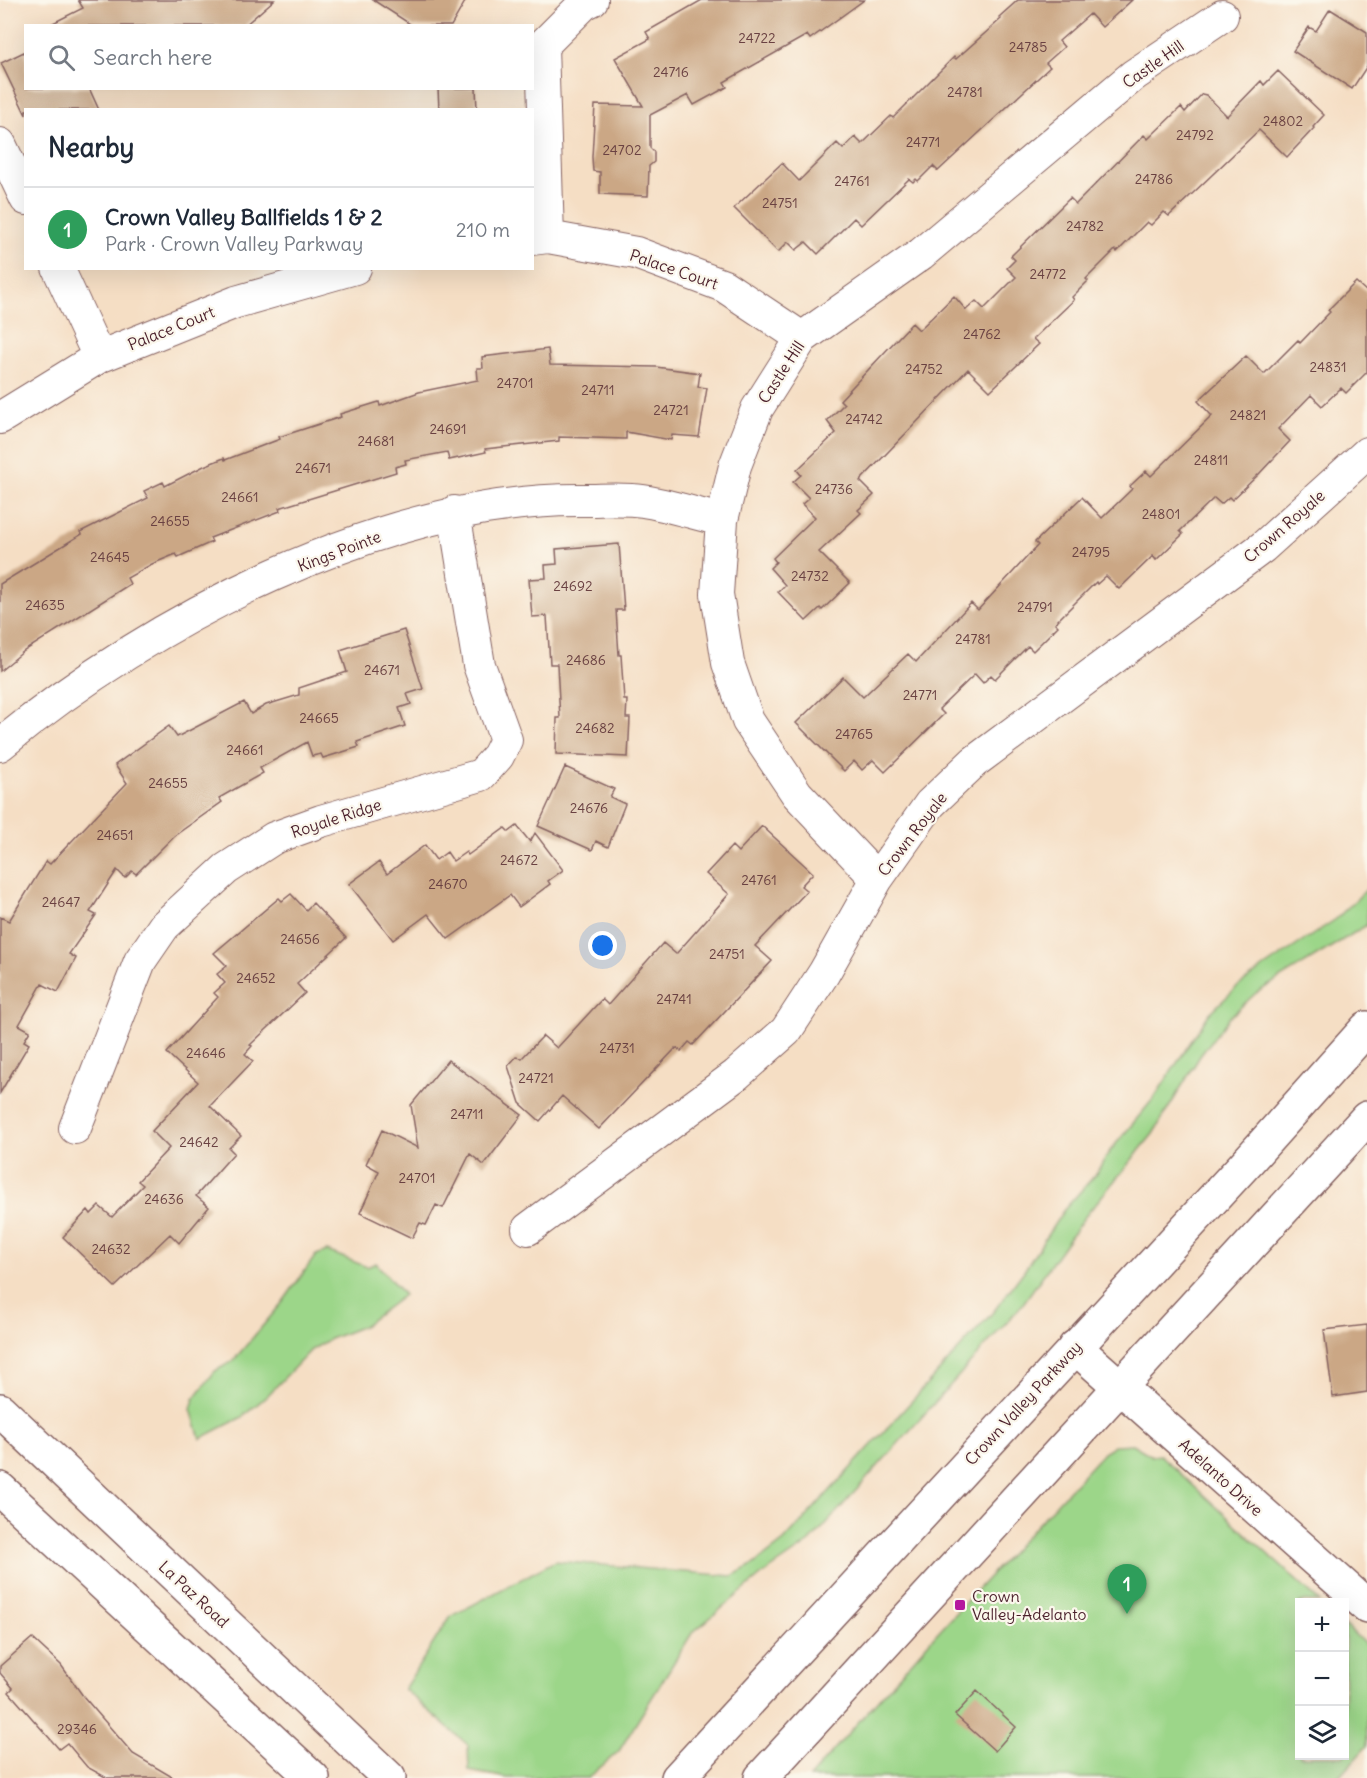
<!DOCTYPE html>
<meta charset="utf-8">
<style>
body{margin:0;font-family:Delius,sans-serif;background:#f6f6f7;color:#1f2937}
.controls{position:absolute;right:18px;bottom:18px;display:grid;overflow:hidden;border-radius:0px;box-shadow:0 6px 24px #0002}
.controls button{width:54px;height:54px;display:grid;place-items:center;padding:0;border:0;border-bottom:2px solid #e0e1e3;background:#fff;color:#1f2937;font:30px sans-serif}
.you{position:absolute;left:603px;top:946px;width:21px;height:21px;margin:-15px;border:4px solid #fff;border-radius:50%;background:#1a73e8;box-shadow:0 0 0 9px #1a73e833}
.badge{display:grid;place-items:center;width:39px;height:39px;border-radius:50%;background:#111827;color:#fff;font-size:20px;font-weight:700}
.pin{position:absolute;translate:-50% -50px;filter:drop-shadow(0 2px 3px #0008)}
.pin::after{content:'';position:absolute;top:32px;width:21px;height:18px;background:inherit;clip-path:polygon(0 0,100% 0,50% 100%)}
.list{margin:0;padding:0;list-style:none}
h2{display:flex;justify-content:space-between;align-items:center;height:78px;margin:0;padding:0 24px;font-size:26px}
h2 small{font-size:20px;font-weight:400;color:#747a83}
.list li{display:grid;grid-template-columns:39px 1fr auto;gap:18px;align-items:center;box-sizing:border-box;height:84px;padding:0 24px;border-top:2px solid #e0e1e3}
.list b{display:block;font-size:22px;white-space:nowrap}
.list p{margin:0;font-size:20px;white-space:nowrap;color:#747a83}
.list em{font-size:20px;font-style:normal;color:#747a83}
.icon{flex:none;width:33px;height:33px;fill:none;stroke:currentColor;stroke-width:2;stroke-linecap:round;stroke-linejoin:round}
.map{position:relative;flex:none;width:1367px;height:1778px;overflow:hidden}
.search{position:absolute;background:#fff;box-shadow:0 6px 24px #0002;left:24px;top:24px;width:510px;height:66px;display:flex;align-items:center;gap:15px;box-sizing:border-box;padding:0 21px;border-radius:0px;color:#747a83;font-size:22px}
.panel{position:absolute;background:#fff;box-shadow:0 6px 24px #0002;left:24px;top:108px;width:510px;height:162px;border-radius:0px}
.map>svg:first-child{display:block}
.green{fill:#9cd689;stroke:#737a5a;stroke-width:1.5}
.building{fill:#cba785}
.lines{fill:none;stroke-linecap:round;stroke-linejoin:round}
.minor-casing{stroke:#866261;stroke-width:34}
.tertiary-casing{stroke:#866261;stroke-width:36}
.secondary-casing{stroke:#866261;stroke-width:36}
.primary-casing{stroke:#866261;stroke-width:36}
.minor{stroke:#fff;stroke-width:32}
.tertiary{stroke:#fff;stroke-width:33}
.secondary{stroke:#fff;stroke-width:33}
.primary{stroke:#fff;stroke-width:33}
.poi-dot{fill:#b5179e;stroke:#fbf7ec;stroke-width:2}
.labels{text-anchor:middle;dominant-baseline:central;stroke-width:4.5;stroke-linejoin:round;paint-order:stroke}
.number-label{font-size:14px;fill:#6a4142}
.street-label{font-size:16px;fill:#4a1f2b;stroke:#fbf7ec}
.poi-label{font-size:16px;fill:#4a1f2b;stroke:#fbf7ec;text-anchor:start}
</style>
<div class="map">
<svg width="1367" height="1778" viewBox="0 0 1367 1778">
<rect width="100%" height="100%" fill="#fbf7ec"/>
<filter id="ink" filterUnits="userSpaceOnUse"><feTurbulence type="fractalNoise" baseFrequency=".0167" numOctaves="2"/><feDisplacementMap in="SourceGraphic" scale="12" xChannelSelector="R" yChannelSelector="G"/><feConvolveMatrix kernelMatrix="1 2 1 2 8 2 1 2 1" color-interpolation-filters="sRGB"/></filter>
<filter id="wash" filterUnits="userSpaceOnUse"><feTurbulence type="fractalNoise" baseFrequency=".008" numOctaves="4" result="noise"/><feDisplacementMap in="SourceGraphic" scale="24" xChannelSelector="R" yChannelSelector="G"/><feGaussianBlur stdDeviation="1.35" result="paint"/><feColorMatrix in="noise" values="0 0 0 0 0 0 0 0 0 0 0 0 0 0 0 0 0 1.4 0 .05"/><feComposite in="paint" operator="in"/></filter>
<g filter="url(#wash)">
<rect width="100%" height="100%" fill="#f5dec4"/>
<path class="green" d="M1367,889v36l-111,68 -26,24 -30,39 -47,78 -70,85 -61,86 -212,237 -48,33 -70,58 -73,118 -31,27h-81l-38,-7 -1,-26 -64,-56 46,-72 105,-56 177,15 22,-12 30,-23 210,-230 30,-40 39,-60 32,-36 15,-24 44,-53 55,-84 27,-26 27,-20 73,-49z
M327,1251l40,16 9,-4 28,32 -41,31 -33,13 -19,11 -44,46 -25,21 -42,22 -9,-30 3,-10 21,-28 18,-10 49,-58 34,-48z
M1132,1444l20,12 8,-1 160,147h-20v154h44l1,-131 22,21v100l-29,32h-529l127,-144 167,-181 13,-8z"/>
<g id="blocks">
<path class="building" d="M78,0h196l-30,26h-197l36,-18z
M373,0h93l-15,26h-38z
M702,0h162l-54,39 -3,-4 -83,47 3,5 -33,18 -6,-10 -38,20v33l4,4v10l-5,4 -1,30 -48,-2v-22l-7,-1 -1,-14 3,-52 48,1 -28,-48 35,-19 -4,-7z
M1018,0h114l-30,27 -12,-13 -31,27 5,6 -18,16 4,4 -112,104 -5,-5 -15,15 -2,-2 -3,3 -4,-3 -48,46 -7,-7 -36,36 -12,-12 -10,8 -8,-8 -10,10 -44,-44 48,-45 17,18 38,-38 6,6 12,-12 7,7 29,-28 2,2 61,-61 2,2 45,-40 -2,-2z
M1330,9l37,23v34l-15,23 -59,-38 16,-24 7,4z
M26,51v37h63l10,22h-73v5l-25,-52z
M1278,71l46,44 -11,12 1,1 -27,29 -28,-27 -90,86 -5,-4 -13,13 -4,-3 -30,30 -2,-2 -29,29 2,2 -16,16 2,3 -41,39 6,5 -49,47 -22,-22 -108,112 14,14 -16,15 3,3 -42,39 31,31 -28,27 -2,-2 -14,13 -28,-29 7,-7 -15,-17 6,-6 -3,-4 42,-41 -13,-13 7,-6 -16,-16 8,-7 -4,-5 39,-37 -9,-12 17,-17 -4,-4 72,-77 7,7 35,-34 12,14 10,-9 8,8 32,-32 -9,-9 8,-8 -4,-4 59,-58 6,6 68,-69 4,4 33,-32 4,5 17,-18 4,1 21,21 34,-35 3,4z
M438,88h38l1,22h-38z
M1356,282l11,10v80l-21,21 -5,-5 -19,18 -11,-11 -33,34 12,12 -31,33 -27,26 -3,-3 -8,7 -7,-6 -34,33 3,3 -27,26 -3,-4 -34,33 -13,-13 -9,8 -1,-2 -41,41 3,3 -25,25 -5,-5 -33,33 -4,-4 -8,8 -8,-9 -36,35 5,5 -59,58 -12,-12 -11,10 -8,-9 -10,10 -48,-48 47,-46 20,20 45,-43 8,8 55,-59 7,7 60,-65 -3,-3 47,-45 20,21 30,-29 -2,-3 16,-15 5,5 61,-60 -14,-15 48,-45 18,18 34,-34 2,3 30,-31 -2,-2z
M548,349l2,16 106,2 44,6 -2,14 9,1 -8,49 -27,-2 -1,5 -45,-8v7l-67,-2v4l-74,8 1,3 -37,8 -2,-8 -42,8 1,4 -11,3 1,5 -117,36 1,3 -70,27 2,4 -34,15 -2,-3 -24,10 -25,14 3,6 -106,67 -24,20v-87l82,-50 -2,-2 68,-34 -4,-7 19,-9 2,4 39,-20 20,-8 1,2 55,-21 -1,-2 62,-20 -1,-3 39,-12 1,4 39,-14 59,-12 -1,-12h6l-1,-11z
M619,544l5,66h-8l3,45h2l3,45h3l-1,18h4l-2,39 -72,-3 1,-36h3l-3,-54h-7l-3,-48 -15,1 -3,-38 17,-1 -1,-13 12,-1 -1,-15z
M404,630l19,59 -16,5 4,10 -12,4 6,18 -48,16 2,5 -36,11 -2,-4 -9,2 -5,-14 -47,26 3,5 -44,25 3,4 -48,34 -38,38 -4,-3 -7,7 -8,-8 -27,42 6,3 -27,39 7,4 -18,34 -16,-8 -23,41 11,6 -6,10 5,3 -29,49v-176l9,4 37,-60 4,3 77,-81 -12,-18 54,-39 8,11 67,-35 7,12 15,-9 33,-10v-7l48,-16 -7,-22z
M565,767l49,22 -4,8 15,7 -17,43 -12,-6 -4,9 -54,-24z
M517,826l13,16 5,-9 28,37 -15,11 2,3 -31,23 -9,-12 -62,44 -20,-25 -35,26 -44,-56 30,-22 8,12 38,-29 11,15 11,-8 6,9 13,-9 2,3 37,-27 4,4z
M762,826l51,47 -12,13 6,5 -52,55 17,15 -79,84 -4,-3 -8,9 -5,-3 -77,81 -37,-33 -22,25 -20,-18 -12,-37 8,-9 6,1 21,-22 14,12 45,-49 6,6 55,-62 13,11 53,-60 -23,-20 26,-28 6,6z
M291,894l15,16 7,-7 33,35 -49,46 8,9 -55,52 2,1 -7,8 8,7 -43,45 31,30 -12,12 5,5 -38,43 13,11 -30,36 -9,-9 -55,53 -52,-50 25,-27 3,4 8,-8 13,11 31,-32 -5,-4 31,-33 -17,-17 46,-49 -31,-29 51,-56 -4,-4 11,-10 -8,-9 10,-8 -13,-13 65,-55 3,3z
M448,1060l74,55 -38,50 -14,-11 -27,54 -7,-3 -10,20 -6,-2 -8,15 -52,-25 19,-42 -13,-7 16,-34 36,18 -7,-43z
M1367,1325v67l-34,5 -9,-67z
M32,1638l29,27 22,31 50,58 41,24h-67l-20,-11 -20,-24 -8,6 -50,-57 4,-4 -13,-15v-7z
M977,1691l39,36 -21,24 -40,-36z"/>
</g>
</g>
<g filter="url(#ink)">
<use href="#blocks" fill-opacity="0" stroke="#866261" stroke-width="1.5"/>
<g class="lines">
<defs>
<path id="minor" d="M0,144l26,55
M548,237l-6,-191 42,-42 8,-4
M532,239l16,-2 88,16 88,33 78,52
M58,268l41,89
M0,418l99,-61 137,-55 119,-34
M0,745c151,-125 383,-247 584,-245 19,0 40,-2 59,1 26,4 53,13 79,19
M877,879l-80,-85 -49,-73 -20,-58 -11,-69 5,-74 13,-54 22,-57 45,-71 119,-84 213,-179 88,-59
M75,1128l65,-167 24,-35 62,-57 48,-31 47,-17 160,-46 17,-19 8,-16 -27,-75 -25,-153
M528,1229l208,-154 50,-44 38,-58 53,-94 53,-75 44,-42 289,-215 104,-94"/>
<path id="tertiary" d="M1075,1347l292,259"/>
<path id="secondary" d="M0,1410l389,368
M0,1489l313,289"/>
<path id="primary" d="M678,1778l571,-618 118,-132
M761,1778l606,-660"/>
</defs>
<use href="#minor" class="minor-casing"/>
<use href="#tertiary" class="tertiary-casing"/>
<use href="#secondary" class="secondary-casing"/>
<use href="#primary" class="primary-casing"/>
<use href="#minor" class="minor"/>
<use href="#tertiary" class="tertiary"/>
<use href="#secondary" class="secondary"/>
<use href="#primary" class="primary"/>
</g>
</g>
<rect class="poi-dot" x="954" y="1599" width="12" height="12" rx="3"/>
<g class="labels">
<g class="number-label">
<text x="757" y="38">24722</text>
<text x="1028" y="47">24785</text>
<text x="671" y="72">24716</text>
<text x="965" y="92">24781</text>
<text x="1283" y="121">24802</text>
<text x="1195" y="135">24792</text>
<text x="923" y="142">24771</text>
<text x="622" y="150">24702</text>
<text x="1154" y="179">24786</text>
<text x="852" y="181">24761</text>
<text x="780" y="203">24751</text>
<text x="1085" y="226">24782</text>
<text x="1048" y="274">24772</text>
<text x="982" y="334">24762</text>
<text x="1328" y="367">24831</text>
<text x="924" y="369">24752</text>
<text x="515" y="383">24701</text>
<text x="598" y="390">24711</text>
<text x="671" y="410">24721</text>
<text x="1248" y="415">24821</text>
<text x="864" y="419">24742</text>
<text x="448" y="429">24691</text>
<text x="376" y="441">24681</text>
<text x="1211" y="460">24811</text>
<text x="313" y="468">24671</text>
<text x="834" y="489">24736</text>
<text x="240" y="497">24661</text>
<text x="1161" y="514">24801</text>
<text x="170" y="521">24655</text>
<text x="1091" y="552">24795</text>
<text x="110" y="557">24645</text>
<text x="810" y="576">24732</text>
<text x="573" y="586">24692</text>
<text x="45" y="605">24635</text>
<text x="1035" y="607">24791</text>
<text x="973" y="639">24781</text>
<text x="586" y="660">24686</text>
<text x="382" y="670">24671</text>
<text x="920" y="695">24771</text>
<text x="319" y="718">24665</text>
<text x="595" y="728">24682</text>
<text x="854" y="734">24765</text>
<text x="245" y="750">24661</text>
<text x="168" y="783">24655</text>
<text x="589" y="808">24676</text>
<text x="115" y="835">24651</text>
<text x="519" y="860">24672</text>
<text x="759" y="880">24761</text>
<text x="448" y="884">24670</text>
<text x="61" y="902">24647</text>
<text x="300" y="939">24656</text>
<text x="727" y="954">24751</text>
<text x="256" y="978">24652</text>
<text x="674" y="999">24741</text>
<text x="617" y="1048">24731</text>
<text x="206" y="1053">24646</text>
<text x="536" y="1078">24721</text>
<text x="467" y="1114">24711</text>
<text x="199" y="1142">24642</text>
<text x="417" y="1178">24701</text>
<text x="164" y="1199">24636</text>
<text x="111" y="1249">24632</text>
<text x="77" y="1729">29346</text>
</g>
<g class="street-label">
<text transform="translate(1153 64) rotate(-35)">Castle Hill</text>
<text transform="translate(674 269) rotate(19)">Palace Court</text>
<text transform="translate(171 328) rotate(-22)">Palace Court</text>
<text transform="translate(781 372) rotate(-57)">Castle Hill</text>
<text transform="translate(1284 526) rotate(-41)">Crown Royale</text>
<text transform="translate(339 551) rotate(-21)">Kings Pointe</text>
<text transform="translate(336 818) rotate(-18)">Royale Ridge</text>
<text transform="translate(912 834) rotate(-52)">Crown Royale</text>
<text transform="translate(1023 1403) rotate(-47)">Crown Valley Parkway</text>
<text transform="translate(1221 1477) rotate(42)">Adelanto Drive</text>
<text transform="translate(194 1594) rotate(43)">La Paz Road</text>
</g>
<g class="poi-label">
<text x="972" y="1596">Crown<tspan x="972" dy="18">Valley-Adelanto</tspan></text>
</g>
</g>
</svg>
<div class="controls">
<button>+</button>
<button>−</button>
<button><svg class="icon" aria-label="layers" viewBox="0 0 24 24"><path d="M12 4l9 5-9 5-9-5zM3 14l9 5 9-5"/></svg></button>
</div>
<div class="you"></div>
<div class="pin badge" style="left:1127px;top:1614px;background:#2e9e5b">1</div>
<div class="search"><svg class="icon" aria-label="search" viewBox="0 0 24 24"><circle cx="10" cy="10" r="6"/><path d="M15 15l6 6"/></svg>Search here</div>
<section class="panel">
<h2>Nearby<small></small></h2>
<ul class="list">
<li><span class="badge" style="background:#2e9e5b">1</span><div><b>Crown Valley Ballfields 1 &amp; 2</b><p>Park · Crown Valley Parkway</p></div><em>210 m</em></li>
</ul>
</section>
</div>
